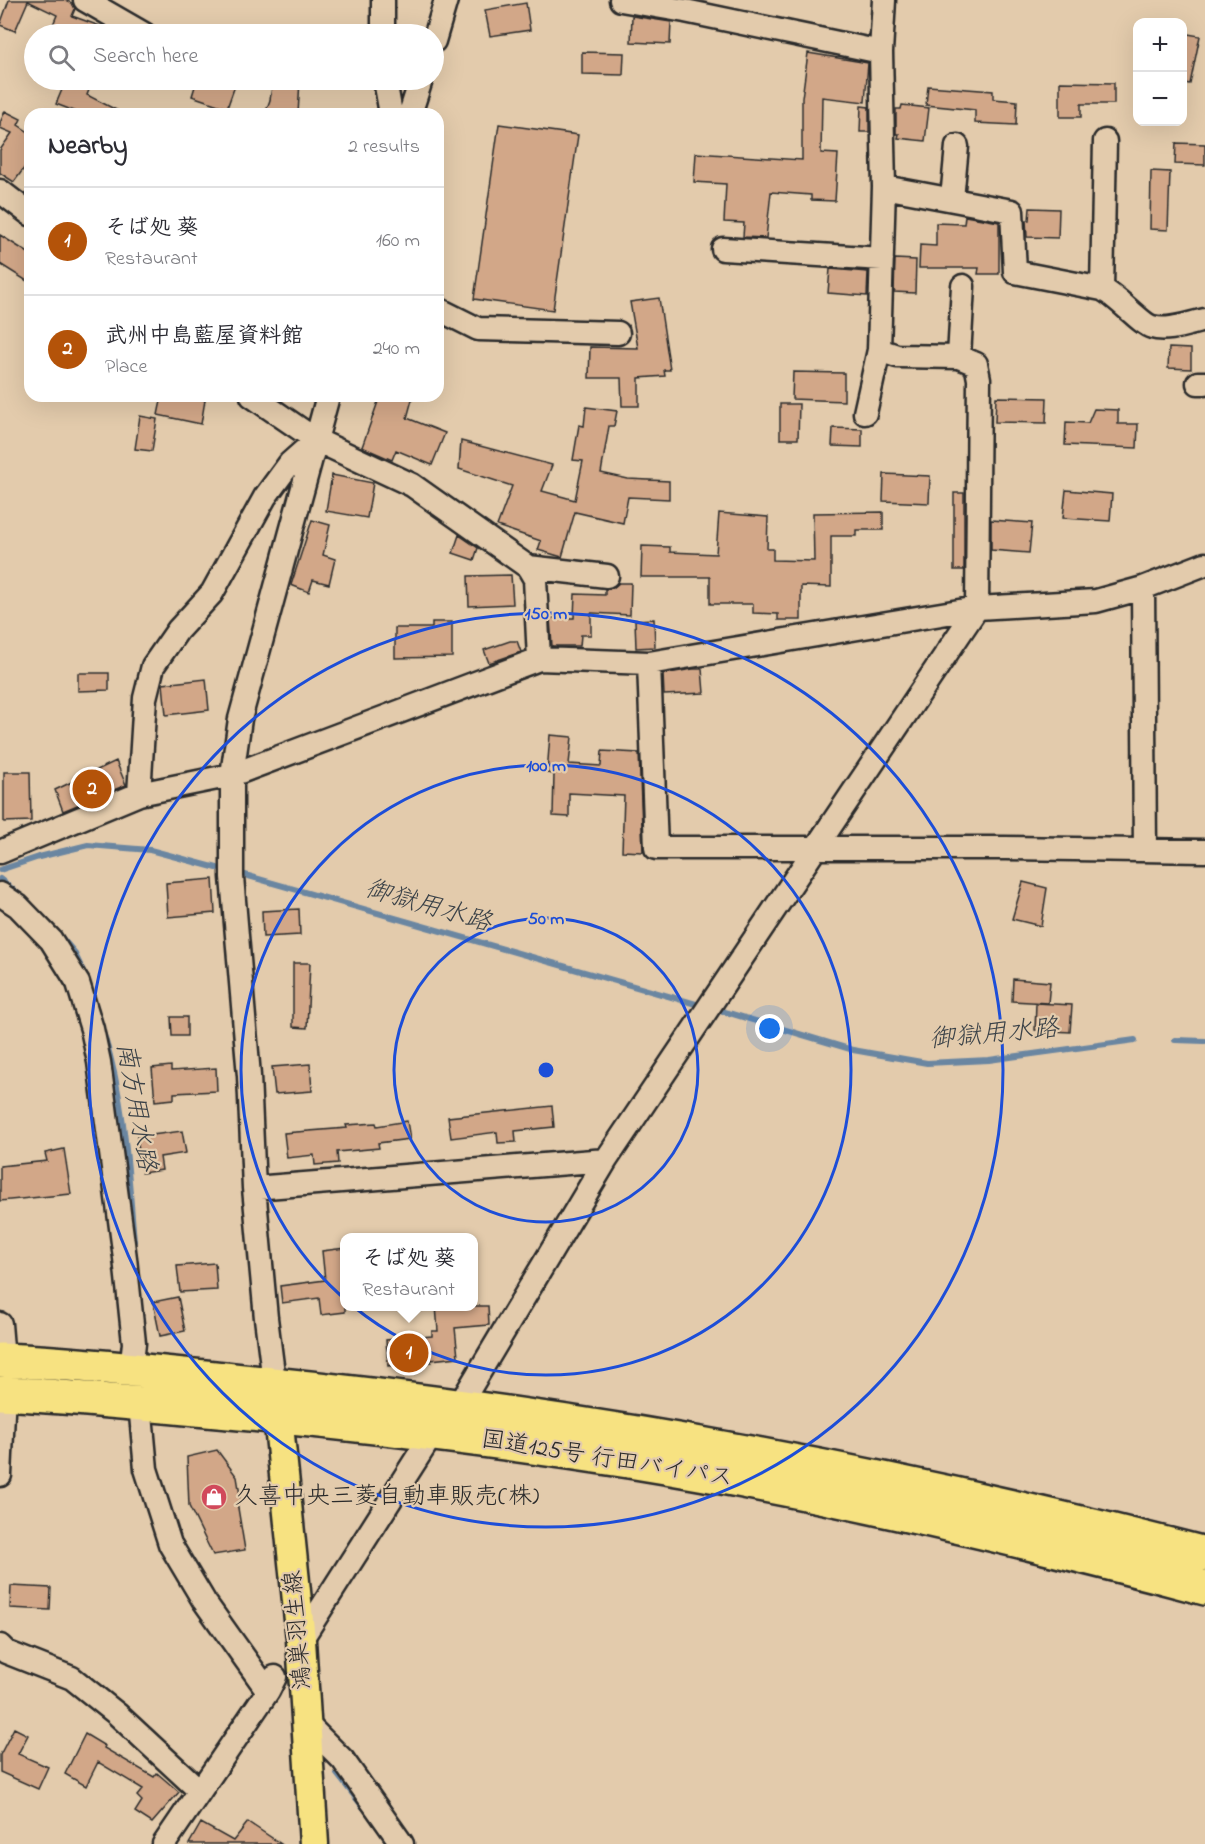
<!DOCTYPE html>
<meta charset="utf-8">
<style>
body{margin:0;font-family:"Indie Flower","Klee One",sans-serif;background:#f2f2f3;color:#2b2b33}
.controls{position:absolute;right:18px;top:18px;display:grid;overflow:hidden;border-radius:12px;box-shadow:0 6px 24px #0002}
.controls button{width:54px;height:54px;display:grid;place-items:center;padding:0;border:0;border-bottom:2px solid #e1e1e2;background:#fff;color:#2b2b33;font:30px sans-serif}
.you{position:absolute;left:770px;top:1029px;width:21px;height:21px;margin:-15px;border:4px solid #fff;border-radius:50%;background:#1a73e8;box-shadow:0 0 0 9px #1a73e833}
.badge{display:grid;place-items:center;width:39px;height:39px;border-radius:50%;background:#b45309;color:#fff;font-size:20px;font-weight:700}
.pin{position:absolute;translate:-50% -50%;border:3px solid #fff;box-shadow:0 2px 6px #0006}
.popup{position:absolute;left:340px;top:1233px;width:138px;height:78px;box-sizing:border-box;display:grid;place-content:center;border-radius:12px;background:#fff;filter:drop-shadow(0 2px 4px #0005);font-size:20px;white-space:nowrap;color:#7c7c81}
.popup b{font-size:22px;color:#2b2b33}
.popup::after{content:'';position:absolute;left:50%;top:100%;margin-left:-12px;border:12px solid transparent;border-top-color:#fff}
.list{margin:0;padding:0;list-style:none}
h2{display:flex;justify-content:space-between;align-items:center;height:78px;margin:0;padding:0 24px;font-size:26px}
h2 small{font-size:20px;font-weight:400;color:#7c7c81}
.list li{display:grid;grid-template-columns:39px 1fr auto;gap:18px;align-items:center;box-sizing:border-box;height:108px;padding:0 24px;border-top:2px solid #e1e1e2}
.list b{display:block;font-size:22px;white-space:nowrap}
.list p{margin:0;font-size:20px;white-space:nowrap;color:#7c7c81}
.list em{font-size:20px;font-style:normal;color:#7c7c81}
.icon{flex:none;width:33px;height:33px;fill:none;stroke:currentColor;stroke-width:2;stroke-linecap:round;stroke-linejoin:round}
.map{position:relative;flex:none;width:1205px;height:1844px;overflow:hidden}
.search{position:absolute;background:#fff;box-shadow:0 6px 24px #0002;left:24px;top:24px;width:420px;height:66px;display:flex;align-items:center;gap:15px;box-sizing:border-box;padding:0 21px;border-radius:33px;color:#7c7c81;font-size:22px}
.panel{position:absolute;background:#fff;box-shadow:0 6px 24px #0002;left:24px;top:108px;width:420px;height:294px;border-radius:18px}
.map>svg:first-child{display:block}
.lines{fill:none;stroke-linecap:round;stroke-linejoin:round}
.stream{stroke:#6b86a1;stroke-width:6}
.building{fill:#d2a788;stroke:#2b2b2b;stroke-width:1.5}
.minor-casing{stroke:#2b2b2b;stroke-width:27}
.major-casing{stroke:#2b2b2b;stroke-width:33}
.highway-casing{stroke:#2b2b2b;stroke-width:38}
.minor{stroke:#e3cbac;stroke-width:22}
.major{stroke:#f7e281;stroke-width:28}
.highway{stroke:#f7e281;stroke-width:33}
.ring{fill:none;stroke:#1d4ed8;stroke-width:3}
.labels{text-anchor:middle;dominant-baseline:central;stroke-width:4.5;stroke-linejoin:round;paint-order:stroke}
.street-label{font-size:24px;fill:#2b2b2b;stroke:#e3cbac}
.poi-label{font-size:24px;fill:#2b2b2b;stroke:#e3cbac;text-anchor:start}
.water-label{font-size:26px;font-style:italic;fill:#3b4248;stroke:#e3cbac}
.centre{fill:#1d4ed8;stroke:#e3cbac;stroke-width:3}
.ring-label{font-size:18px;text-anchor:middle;font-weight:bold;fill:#1d4ed8;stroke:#e3cbac;stroke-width:4.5;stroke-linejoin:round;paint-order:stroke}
</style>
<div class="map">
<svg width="1205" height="1844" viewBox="0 0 1205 1844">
<rect width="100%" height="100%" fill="#e3cbac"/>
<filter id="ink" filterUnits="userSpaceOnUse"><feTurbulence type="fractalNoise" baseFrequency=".0167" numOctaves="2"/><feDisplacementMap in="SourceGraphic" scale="12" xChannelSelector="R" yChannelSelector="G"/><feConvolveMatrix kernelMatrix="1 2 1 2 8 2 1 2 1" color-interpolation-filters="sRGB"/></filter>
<g filter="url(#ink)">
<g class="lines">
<path class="stream" d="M0,870l39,-13 49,-12 62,5 67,18
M245,875l458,131
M0,879l25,20
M61,937l13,15 9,19
M719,1010l134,40 74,13 62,-3 146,-20
M104,1035c21,66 24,137 30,206
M1175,1040l30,1
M337,1774l26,33"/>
</g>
<path class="building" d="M9,0h56l7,3 3,6 -3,7 36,13 9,5h-68l8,-19 -29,-14 -13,30 -15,-6z
M526,3l4,27 -40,6 -5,-26z
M632,16l39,6 -1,22 -39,-2z
M1182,33l18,3 -10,48 -8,-1z
M582,52l42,1 -1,22 -41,-1z
M808,53l60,10 -3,39 -43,-5 -1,56 17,1 -3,47 -24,-1v-5l-40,-3 -5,46 -23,-1 1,-14 -20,-1 2,-38 -32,-2 2,-29 106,7v-62z
M66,80h27l-6,15 37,19h-42l-26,-10z
M197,80h40l-10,28 -35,-12z
M273,80h27l-2,34h-33l5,-14z
M1060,82l54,1v21h-33v13h-21z
M928,86l65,5v8l24,2 -1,24 -41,-2v-13l-49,-5z
M902,105l27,3 -4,33 -27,-3 1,-4h-3v-25h5z
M861,106l8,1v25h-9z
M5,111l16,8 -3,6 12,8v27l-16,22 -14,-9v-23l12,-17 -12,-5v-5z
M499,124l79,11 -25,175 -79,-11z
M1176,143l29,1v21l-30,-1z
M1151,171l19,1 -2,58 -18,-1z
M1030,208l29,1 -1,29 -31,-1 -1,-17h3z
M965,216l34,6v52h-21l1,-6h-60l1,-23 16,1v-23l28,1z
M0,235l30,19v29l-30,-19z
M895,259l21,1 -1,33 -21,-1z
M830,269l38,3 -1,24 -39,-3z
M659,298l11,72h-6l1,6 -26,2v28h-17l-1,-28h-32l1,-31 48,1 -8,-46z
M1169,348l22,1v20l-23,-1z
M793,372l51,1v28l-52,-2z
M162,396h32l-1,2 12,2 -4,24 -43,-9z
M380,396h33l-6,22 38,15 -13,32 -36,-15 -4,10 -30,-13z
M996,397l51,1 -1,25 -51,-1z
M780,404h19l-1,35h-18z
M586,407l31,4 -3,15h-5l-8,47 27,6 41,2v18l-41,-2 -5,26 -48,-11 -13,45 -24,-7 3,-9 -44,-15 15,-40 -53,-17 2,-28 91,24 -10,26 33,9 8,-39 -10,-1 6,-35 5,1z
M1094,409l24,1v14h20l-1,24 -72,-3 1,-23 22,1z
M140,416l17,3 -5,32 -17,-2z
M833,428l29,1v18l-30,-1z
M884,474l46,2 -1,27 -46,-2z
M332,475l41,8 -6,35 -41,-7z
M1066,490l46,4 -2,27 -47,-3z
M954,493h10v77h-10z
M883,512v18h-27v6h-25v51l-30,-1v34h-23v-6l-25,-1v-9h-43v-27h-69l1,-31 28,1v5l46,2 3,-41 49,4 -1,32h6v11l41,1 -1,-48z
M312,520l18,5 -7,30 12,4 -6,25 -16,-4 -4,12 -18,-7z
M991,520l41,3 -3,30 -38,-3z
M459,535l19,13 -4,12 -21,-7z
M511,575l2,29 -44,2 -1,-30z
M619,583h12l-1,32 -39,-2v22h-10l-1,11h-28l-2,-28h24l1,-24 30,1v-6l8,-1z
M654,619l1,28 -19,1 -1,-28z
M432,622h20v35l-57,1v-30h37z
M510,641h7l4,11 -32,11 -5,-13z
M693,669h9l2,24 -40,2 -1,-21z
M78,673h31v17l-31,1z
M206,679l3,31 -43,5 -3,-31z
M550,735l22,2 -3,27 32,2 1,-15 37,2 4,99 -21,-1 2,-55 -55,-3v24l-16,-1 1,-42 -7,-1z
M116,761l10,24 -63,26 -8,-21z
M4,772h26l1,49 -27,1z
M213,879l2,34 -47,4 -2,-34z
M1023,882l24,6 -6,38 -29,-7z
M299,909l1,26 -37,2 -1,-26z
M293,963h17l-3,65 -14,-1z
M1013,979l37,3 -2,21 -36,-2z
M1036,1003l36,2 -2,27 -35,-2z
M171,1017h16v19h-15z
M310,1064l2,27 -37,3 -3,-27z
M171,1066v5l45,-3 1,23 -43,2v6l-19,2 -3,-33z
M552,1106l2,21 -39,4 1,11 -18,1 -1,-11 -46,6 -3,-21z
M407,1121l3,18 -32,4 1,5 -42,4 1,11 -23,2 -1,-10 -27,3 -3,-25 63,-5 -1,-3 30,-2 1,3z
M182,1131l4,22 -26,4 2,13 -20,3 -5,-36z
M64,1149l7,45 -71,7v-35l47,-5 -2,-8z
M345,1248v64l-24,3 -2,-17 -37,5 -2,-17 45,-6 -3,-29z
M215,1263l2,27 -37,2 -3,-26z
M178,1297l7,34 -25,5 -7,-34z
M436,1306h52l1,19 -34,3 3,29 -27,3v2l-43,4 -2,-26 46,-4v-5h6z
M217,1450l20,27 4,24 -4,1 8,48 -32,5 -24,-49 -2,-49z
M11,1586l40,2 -1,22 -40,-2z
M14,1728l14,7 -10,19 30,13 -10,22 -38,-17v-17z
M85,1734l20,12 -1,2 50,29 3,-4 22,19 -27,31 -17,-11 7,-11 -5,-5 6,-7 -45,-27 -12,24 -21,-12z
M248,1822l33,22h-92l12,-21 32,18z"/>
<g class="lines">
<defs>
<path id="minor" d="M85,0l59,34
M621,0l64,11 196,41
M383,34v-34
M434,41l12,-41
M385,80l6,34
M410,114l11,-34
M884,187l128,24 3,61 87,17c15,7 39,35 50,38 16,5 38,-4 53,-7
M0,191l30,23
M952,199l5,-53
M723,249l159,10
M1102,289l3,-148
M438,309l40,20 140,4
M959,357l4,-71
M1198,383h7
M252,396l64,44 96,45 116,82 7,12 4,80
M865,413l14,-63
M528,567l79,9
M1143,588l2,262
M649,663l7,185h349l200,3
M139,794l6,-96 8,-32 25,-36 34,-37 53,-96 25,-34 26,-23
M0,852l139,-58 93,-19 307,-116 110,4 328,-55 2,-229 -3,-15 -17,-7 -62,-1 -18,-6 5,-163 -3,-135 3,-52
M0,894l18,12 33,34 27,43 14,46 7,33 26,196 9,85 -3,27
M254,1188l352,-28
M0,1324l3,36
M276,1397l-10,-79 -12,-130 -5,-112 -17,-199v-102l8,-56 88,-323
M140,1404l6,65 24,75 34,57 64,90 7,-14
M459,1406l147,-246 371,-552 119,-7 47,-13 62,-24
M0,1475l4,-82
M301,1640l132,-207
M0,1646l6,6 66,26 45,36 83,77
M307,1724l36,36 59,84
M164,1844l104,-153"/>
<path id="major" d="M278,1416l23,224 13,204"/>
<path id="highway" d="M0,1360c77,3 155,12 233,20 328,32 653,91 972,174
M0,1393c65,3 131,10 196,16 147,13 293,30 439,53 192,31 382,76 570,126"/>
</defs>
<use href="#minor" class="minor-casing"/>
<use href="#major" class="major-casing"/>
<use href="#highway" class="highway-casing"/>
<use href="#minor" class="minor"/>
<use href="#major" class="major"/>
<use href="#highway" class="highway"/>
</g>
</g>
<g class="ring">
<circle cx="546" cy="1070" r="152"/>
<circle cx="546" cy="1070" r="305"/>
<circle cx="546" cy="1070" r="457"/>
</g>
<defs>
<symbol id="shop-disc" viewBox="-11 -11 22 22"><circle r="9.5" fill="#d1495b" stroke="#e3cbac"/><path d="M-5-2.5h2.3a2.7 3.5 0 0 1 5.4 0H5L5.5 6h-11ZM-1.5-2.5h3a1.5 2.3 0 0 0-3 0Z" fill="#fff"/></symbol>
</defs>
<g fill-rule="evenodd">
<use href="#shop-disc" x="199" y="1482" width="30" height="30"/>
</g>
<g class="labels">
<g class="street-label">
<text transform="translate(607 1460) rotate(9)">国道125号 行田バイパス</text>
<text transform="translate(299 1630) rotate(-95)">鴻巣羽生線</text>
</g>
<g class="poi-label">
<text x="234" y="1497">久喜中央三菱自動車販売(株)</text>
</g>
<g class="water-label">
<text transform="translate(428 907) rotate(16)">御獄用水路</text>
<text transform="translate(994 1035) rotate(-5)">御獄用水路</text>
<text transform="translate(135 1107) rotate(80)">南方用水路</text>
</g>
</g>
<circle cx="546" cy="1070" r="9" class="centre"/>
<g class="ring-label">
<text x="546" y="619">150 m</text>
<text x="546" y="771">100 m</text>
<text x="546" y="924">50 m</text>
</g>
</svg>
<div class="controls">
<button>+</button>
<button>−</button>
</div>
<div class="you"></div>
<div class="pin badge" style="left:409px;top:1353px">1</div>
<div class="popup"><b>そば処 葵</b>Restaurant</div>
<div class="pin badge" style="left:92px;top:789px">2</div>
<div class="search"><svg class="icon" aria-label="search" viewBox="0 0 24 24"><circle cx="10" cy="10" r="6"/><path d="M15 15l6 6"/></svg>Search here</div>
<section class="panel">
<h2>Nearby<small>2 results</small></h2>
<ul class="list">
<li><span class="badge">1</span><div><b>そば処 葵</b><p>Restaurant</p></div><em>160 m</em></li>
<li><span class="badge">2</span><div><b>武州中島藍屋資料館</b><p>Place</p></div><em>240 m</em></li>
</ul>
</section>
</div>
